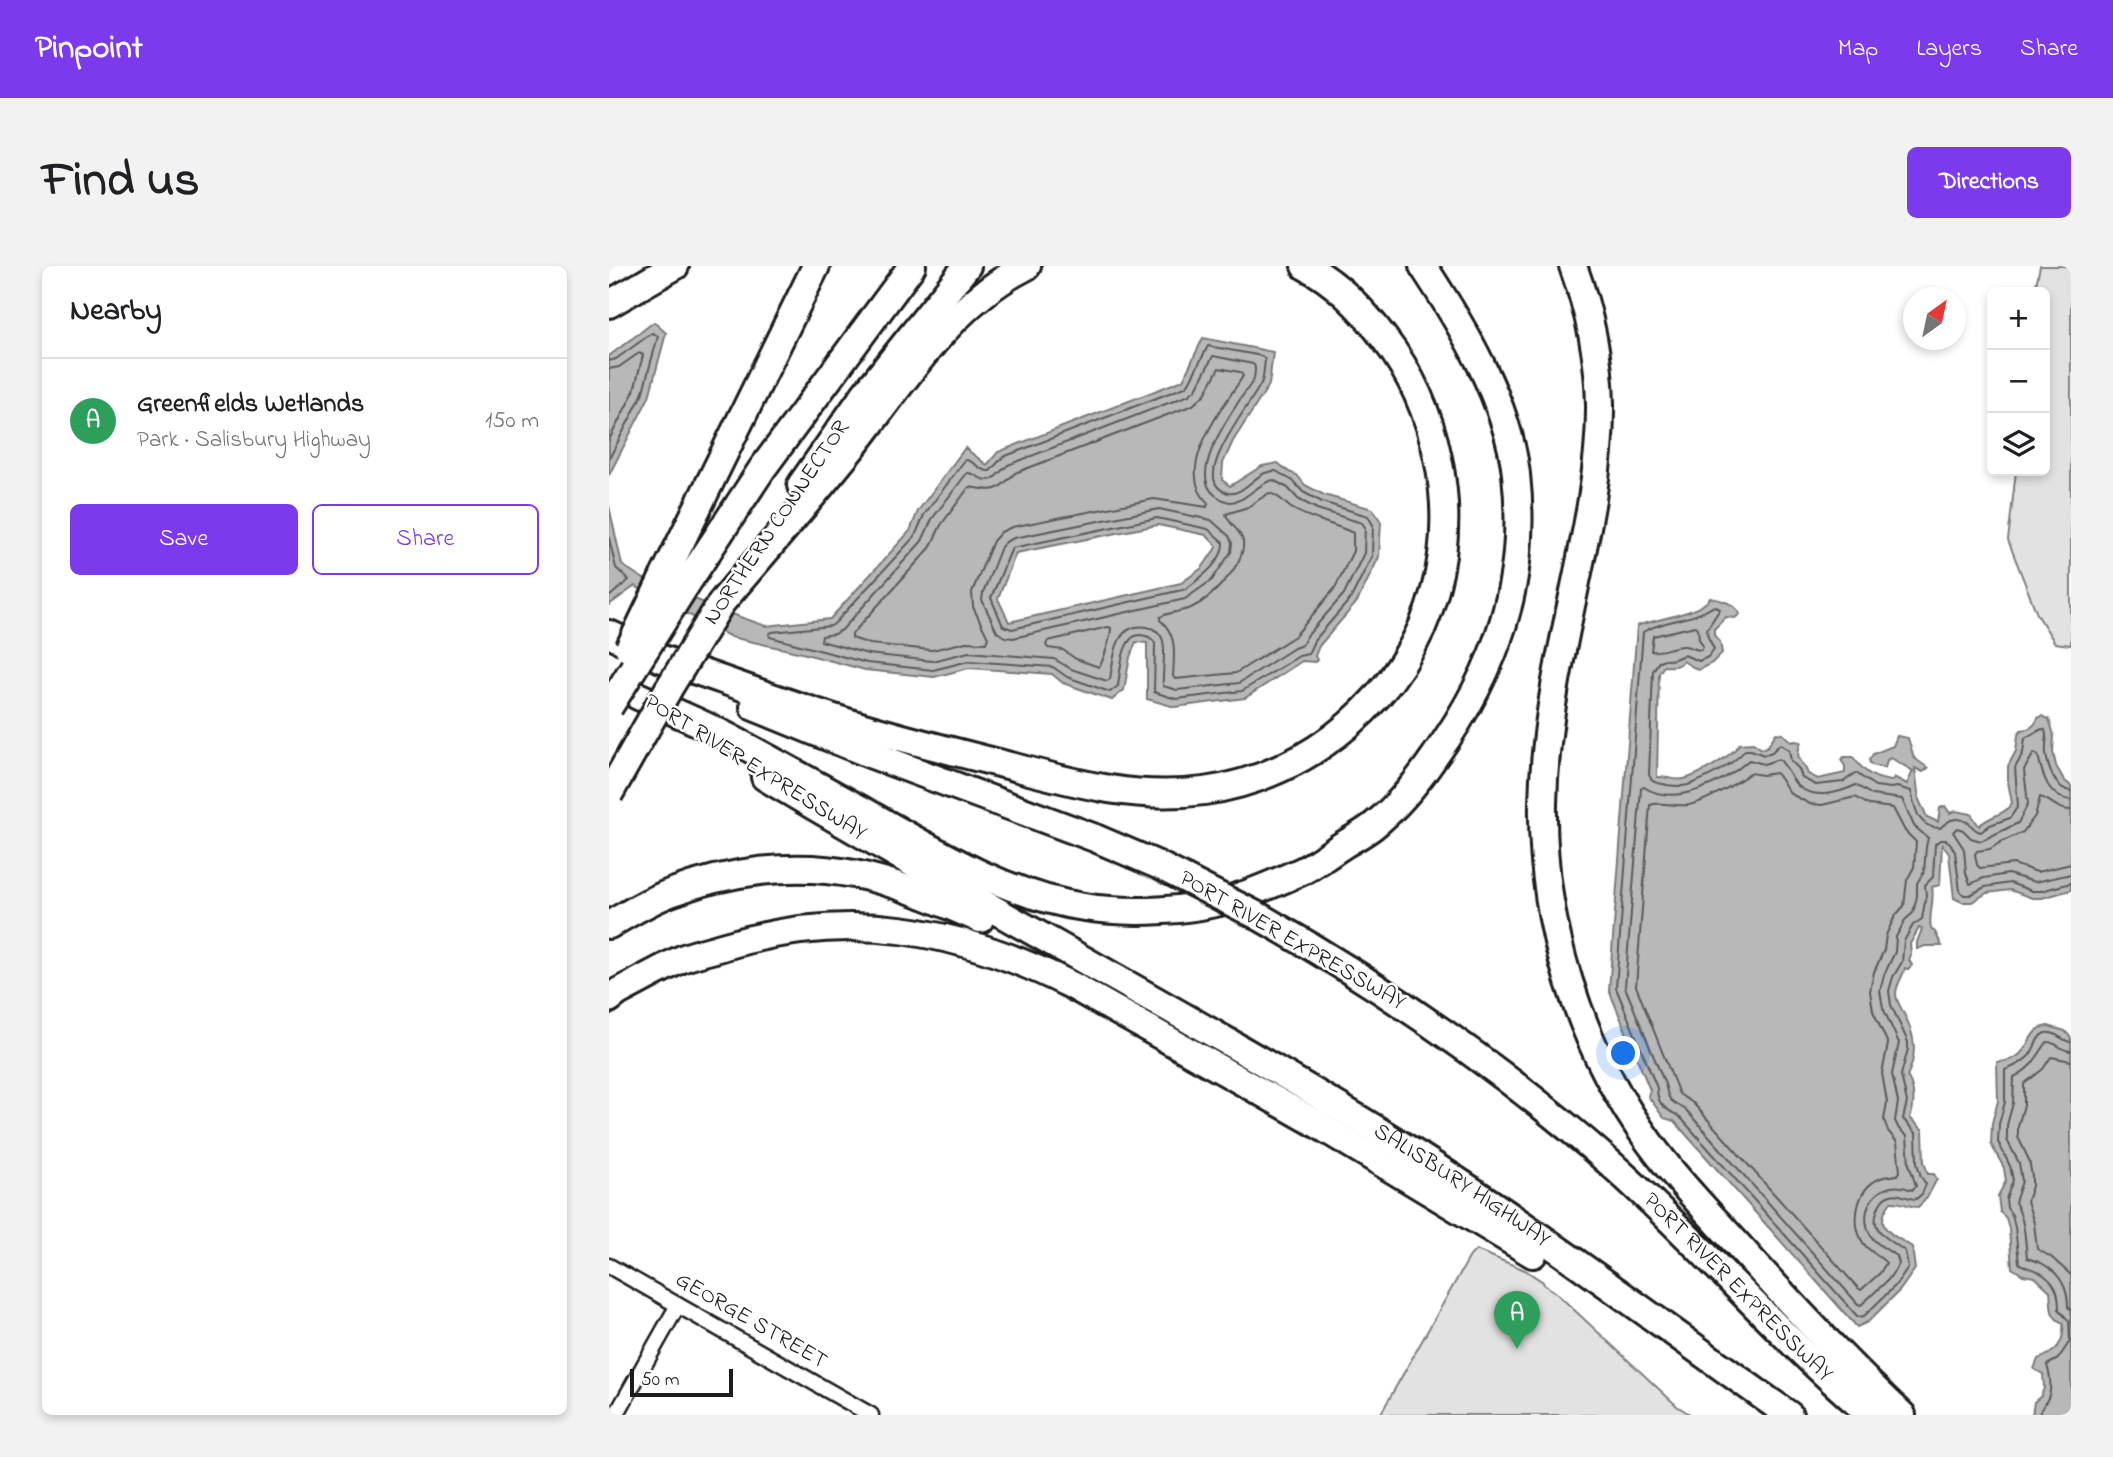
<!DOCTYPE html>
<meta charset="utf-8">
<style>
body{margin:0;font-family:"Indie Flower",sans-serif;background:#f2f2f2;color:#202124}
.controls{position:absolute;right:21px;top:21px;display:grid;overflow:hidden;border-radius:10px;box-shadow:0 4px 10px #0003}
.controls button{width:63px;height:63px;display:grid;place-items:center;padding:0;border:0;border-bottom:2px solid #e0e0e0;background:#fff;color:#202124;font:35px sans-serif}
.compass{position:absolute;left:1294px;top:21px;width:63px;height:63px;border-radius:50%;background:#fff;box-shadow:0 4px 10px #0003;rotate:33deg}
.scale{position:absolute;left:21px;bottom:18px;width:103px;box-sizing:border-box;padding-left:7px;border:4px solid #1c1c1c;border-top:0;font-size:19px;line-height:24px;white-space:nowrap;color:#1c1c1c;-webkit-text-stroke:5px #fff;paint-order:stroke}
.you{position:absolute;left:1015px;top:788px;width:24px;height:24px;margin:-18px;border:5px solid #fff;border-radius:50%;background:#1a73e8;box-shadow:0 0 0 10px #1a73e833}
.badge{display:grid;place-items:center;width:46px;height:46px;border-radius:50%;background:#7c3aed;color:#fff;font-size:23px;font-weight:700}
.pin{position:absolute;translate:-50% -58px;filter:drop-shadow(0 2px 4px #0008)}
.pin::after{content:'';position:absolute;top:37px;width:24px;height:21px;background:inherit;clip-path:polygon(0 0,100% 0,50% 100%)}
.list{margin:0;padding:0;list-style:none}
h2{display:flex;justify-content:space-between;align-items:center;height:91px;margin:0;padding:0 28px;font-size:30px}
h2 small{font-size:23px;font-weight:400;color:#757577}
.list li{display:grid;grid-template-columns:46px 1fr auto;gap:21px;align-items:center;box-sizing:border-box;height:126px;padding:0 28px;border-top:2px solid #e0e0e0}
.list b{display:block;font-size:26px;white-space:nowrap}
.list p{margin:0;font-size:23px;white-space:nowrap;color:#757577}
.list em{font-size:23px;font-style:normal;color:#757577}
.actions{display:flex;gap:14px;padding:21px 28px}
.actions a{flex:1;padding:16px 0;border:2px solid #7c3aed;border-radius:10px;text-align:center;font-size:24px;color:#7c3aed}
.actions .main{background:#7c3aed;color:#fff}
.icon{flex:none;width:38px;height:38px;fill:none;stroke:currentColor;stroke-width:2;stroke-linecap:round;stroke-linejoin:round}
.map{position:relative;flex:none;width:1462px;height:1149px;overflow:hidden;border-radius:10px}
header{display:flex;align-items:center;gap:42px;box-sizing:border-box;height:98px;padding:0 35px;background:#7c3aed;color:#fff}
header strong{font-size:33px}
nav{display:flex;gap:38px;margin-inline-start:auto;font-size:24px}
.intro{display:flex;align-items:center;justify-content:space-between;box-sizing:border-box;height:168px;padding:0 42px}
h1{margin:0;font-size:49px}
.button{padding:18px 32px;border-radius:10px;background:#7c3aed;color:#fff;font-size:24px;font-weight:700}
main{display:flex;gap:42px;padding:0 42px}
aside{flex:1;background:#fff;border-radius:10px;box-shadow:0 4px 10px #0003}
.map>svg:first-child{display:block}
.green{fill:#e2e2e2;stroke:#7f7f7f;stroke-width:2}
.water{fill:#b8b8b8;stroke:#7a7a7a;stroke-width:2;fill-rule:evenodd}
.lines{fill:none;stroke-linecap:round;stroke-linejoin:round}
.shore{stroke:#5a5a5a;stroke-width:2}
.minor-casing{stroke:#1c1c1c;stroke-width:19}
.motorway-casing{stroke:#1c1c1c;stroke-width:32}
.minor{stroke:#fff;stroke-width:14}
.motorway{stroke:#fff;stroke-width:26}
.motorway-bridge-casing{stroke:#1c1c1c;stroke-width:32;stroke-linecap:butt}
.motorway-bridge{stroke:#fff;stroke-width:26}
.labels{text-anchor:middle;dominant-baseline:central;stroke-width:5;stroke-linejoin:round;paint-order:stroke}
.street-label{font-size:23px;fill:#1c1c1c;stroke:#fff}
</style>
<header>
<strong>Pinpoint</strong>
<nav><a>Map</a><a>Layers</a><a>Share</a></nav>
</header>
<div class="intro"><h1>Find us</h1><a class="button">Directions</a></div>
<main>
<aside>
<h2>Nearby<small></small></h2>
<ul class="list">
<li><span class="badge" style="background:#2e9e5b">A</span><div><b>Greenfields Wetlands</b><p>Park · Salisbury Highway</p></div><em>150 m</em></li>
</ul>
<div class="actions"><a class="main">Save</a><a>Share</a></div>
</aside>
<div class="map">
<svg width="1462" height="1149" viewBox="0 0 1462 1149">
<rect width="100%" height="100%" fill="#fff"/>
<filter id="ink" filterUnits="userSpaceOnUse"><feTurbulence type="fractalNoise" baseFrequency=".0143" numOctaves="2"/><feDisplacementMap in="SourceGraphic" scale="14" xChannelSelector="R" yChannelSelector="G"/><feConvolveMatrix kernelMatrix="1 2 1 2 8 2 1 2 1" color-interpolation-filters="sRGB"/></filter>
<g filter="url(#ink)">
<path class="green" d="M1431,0h31v379l-16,-2 -18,-29 -29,-74 8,-69h29v-179h-18l9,-7z
M867,984l49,20 18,12 1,3 11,7 122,114 14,9h-311l90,-159z"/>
<path class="water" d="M45,56l12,11 -17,64 -40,78v-119z
M594,72l70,14 -4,33 -36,56 -10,22 -1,17 8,6 32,-20 16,-3 11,9 8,3 8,10 19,10 49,14 8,13 -2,35 -22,45 -38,44 -4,10 2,4 -2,2 -13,-1 -57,37 -70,9 -28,-8v-56l-11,-1 -6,15 -6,33 -12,10 -49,-17 -11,-9 -83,-6 -35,9 -69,-7 -63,-17 -71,-16 -96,-51 -26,19v-99l13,59 22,14 96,38 26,9 64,-7 80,-88 8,-20 47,-63 22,17 11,-13 185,-72zM549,259l48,10 11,11 -15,22 -21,15 -172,39 -11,-23 18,-46z
M1101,332c10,1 26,6 30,16l-5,4 -9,-1 -12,12v6l6,7 2,11 -10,10 -14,7 -15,-9c-5,7 -12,5 -19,5l-5,7 -2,104c9,-1 17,4 27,2 13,-3 49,-23 55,-35l14,-1 9,6 6,-3 8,-13 7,1 8,8 4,-1 6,1c-7,21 1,15 7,32l10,5 27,-6v-7l-4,-6 3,-3h9c11,15 20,22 39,24l2,-4 13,7 6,-13 -22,-13 -4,2 -2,8 -14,-3 -2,-5 4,-6 20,-8 4,-10 11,2 6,20 14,10 -5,4 -8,-4 4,32 8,17 11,5 2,-14 5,-2 5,7 6,-2 15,3 8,12c12,-12 24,-9 33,-23l-4,-21v-16l8,-15 2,-16 3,-5c9,0 14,-4 17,-12l4,-2 7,3 5,16 -1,17 3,14 8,14 7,6v104l-29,8h-10l-22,-8 -23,3 -15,9h-10l-8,-4 -5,-44 -7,-10 -2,41 -8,2c3,15 -4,25 -1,42l4,3 7,14h-17l-8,3v-7l5,-13 -3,-1 -9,16 1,11 -2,5 3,5 -4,4 -3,-1c-2,9 -9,16 -9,26 0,7 5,13 8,20 11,21 14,40 3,62 8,12 8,29 3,42l13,12 1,32 4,12h6l3,5 -10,19 -9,9c-10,0 -17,-6 -27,-5 -20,26 1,32 21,45l3,22 -15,21 -32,32 -11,5 -183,-206 -10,-3 -16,-22 2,-6 -41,-100 28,-364c18,-7 63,-12 73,-28z
M1439,760l17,5 6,7v377h-39l2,-13 7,-6 3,-8 -1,-14 -9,-5 4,-10c18,-6 27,-16 25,-36 -15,-6 -11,-19 -13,-32l-15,-14 -12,-2 -11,-7 -3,-39 -3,-11 -6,-6 -2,-16 8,-15 -2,-13 -13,-24 1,-21 6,-22 -1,-39c38,-1 25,-33 51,-36z"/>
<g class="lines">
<path class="shore" d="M599,80l54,10 3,4c-1,6 -1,15 -3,21 -6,18 -78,100 -34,112 13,3 26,-16 37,-20 3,-1 8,-2 11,-2l17,10 10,11 19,10 46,14 5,9 -1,31 -21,42 -37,43 -6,13 -9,2 -57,35 -66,8 -22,-7 1,-49c-4,-6 -7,-7 -15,-8 -18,0 -20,37 -22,51l-8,6 -43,-15 -14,-10 -84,-6 -36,9 -66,-7 -97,-26 -1,-3 3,-2 59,-6 4,-3 80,-87 9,-21 41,-55c10,0 14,12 25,11l13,-14 182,-70 4,-4z
M604,90l40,8 2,3c0,4 0,7 -1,11 -3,8 -11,16 -15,23 -13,20 -50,74 -24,94 4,3 9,6 15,7 17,0 27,-19 43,-22l15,8 10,11 19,10 45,14 3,4 -1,26 -20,41 -37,42 -5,9 -8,3 -55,35 -62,7 -14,-4c-1,-15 3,-32 0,-45 -2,-8 -9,-13 -16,-14 -32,-5 -33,29 -37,52l-3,2 -36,-12 -17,-10 -85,-7 -37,9 -64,-7 -47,-13 1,-5 12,-2 8,-4 80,-89 10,-22 35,-46c10,-1 12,10 26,6l15,-14 181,-70 7,-6z
M0,95l7,-2 36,-26 6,3 -16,59 -33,64
M610,102l21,4 3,4c-19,31 -71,92 -35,127l-1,4 -53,-8 -142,28 -11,5 -8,9 -21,51 1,15 15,31 -2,5 -20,-1 -34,8 -62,-6 -18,-6v-4l78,-86 11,-23 28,-38c26,4 26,7 46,-14l178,-68 12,-11z
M0,103l10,-2 20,-14 4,2 -9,36 -25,49
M660,227c10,2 14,9 22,15 20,12 42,15 62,25v18l-18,37 -40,48 -59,37 -61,6 -2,-3c1,-21 5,-41 -13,-56v-3c9,-5 21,-5 31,-9 20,-9 55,-44 52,-67 -3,-12 -15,-17 -17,-27l22,-7z
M550,243l52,11 18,16 3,7 -1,9 -19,28 -27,19 -172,39 -8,-1 -8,-5 -15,-32 1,-7 18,-46 6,-6 7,-3z
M548,252l51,11 15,13c1,20 -23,36 -37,47l-174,40 -9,-3 -12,-28 21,-50z
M0,272l7,30 13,12 -20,17
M1086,360l3,2 1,11 4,7 -2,4c-5,0 -10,-3 -16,-4 -11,-1 -23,7 -34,5l2,-15z
M499,361l3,1c0,8 -7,32 -12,39l-23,-8 -13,-9 -15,-2 -2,-3 2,-4z
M1170,493c7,6 12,21 19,27 16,14 41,7 58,-1l16,10 30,4 12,27 14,12 -2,9 -2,25 -7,11v13l-4,17 -8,7 -9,17 -1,15 -11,23 -4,16 3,17 16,35 -7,31 6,28 -3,19 4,8 8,7 2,28 7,22 -4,4c-31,-14 -57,17 -41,46 5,9 17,14 26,20l2,8 -11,16 -27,25 -3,-1 -172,-194c-16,-11 -16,-5 -21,-26l-40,-97 16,-199 3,-1c31,21 80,-5 105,-27l15,4z
M1141,507l13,2 13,-2 15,21 19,10 12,1 33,-8 14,8 24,3 12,23 11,11 -2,25 -7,13 -3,26 -9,10 -9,19 -2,15 -10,22 -4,19 3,20 15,33 -6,29 5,29 -3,18 4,11 9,11 3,30 -3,3c-5,1 -11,1 -16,3 -24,9 -30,42 -19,63 5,10 17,14 24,22l-6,10 -19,17 -3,-2 -165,-185 -14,-9 -43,-108 14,-181c11,-4 26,2 39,0 16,-3 48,-22 61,-32z
M1462,525c-16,-2 -23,-23 -25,-37 -1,-8 2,-16 -1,-24l-3,-1 -17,9 -2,15 -8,15 3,38 -8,12 -20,7 -9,7c-9,-2 -8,-7 -14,-10 -12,-7 -19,-1 -27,6 -23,0 -25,-21 -29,-37l-14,-4 -6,1 -16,-2 -19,-13 -13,9 -27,3 -14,-7 -3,-9 -8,-8 -2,-11 -9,-6 -8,8 -8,3 -13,-5h-6c-11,14 -39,29 -57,35 -7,2 -14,1 -21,0 -9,-3 -14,0 -18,-10l4,-104c10,-18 8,-8 21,-12 4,-1 6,-3 10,-4l15,6 9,-4 6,-8 -6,-12 -1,-8 13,-20 -6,-3c-22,15 -50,13 -71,26l-27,356 41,100c0,18 9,21 23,29l178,200 6,-1 31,-30 13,-19 -3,-16c-15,-11 -37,-20 -27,-42 1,-5 6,-12 10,-13 11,-5 18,3 28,3l6,-5 4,-10 -5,-7 -4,-14 -1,-30 -13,-14 4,-17 -6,-27 7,-26v-7l-17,-37 -2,-14 4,-14 9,-15 2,-21 9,-16 9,-6 4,-23 -1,-11 8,-8 2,-33 5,-4h6l4,3 5,9 5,39 4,4h6l15,-8 25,-4 22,8h9l30,-8
M1462,534c-23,-2 -29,-26 -33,-45l-4,-2 -10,17 4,34 -10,19 -37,18 -10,-3 -8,-8 -6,-2 -4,4 11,17 2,24 4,11 14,-6 24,-4 27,8 36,-8
M1462,544c-15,0 -19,-10 -31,-13l-5,19 -12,16 -22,10 -11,7 -13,2 -2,3 2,11 3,3 33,-4 24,8 34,-8
M1462,785c-10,0 -14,-9 -24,-9 -11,16 -15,26 -33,35l-1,26 -6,22v15l12,23 3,18 -7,21c10,18 10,36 12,56 5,2 11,3 16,6 17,10 25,23 25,43l3,3
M1462,795l-20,-4 -8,12 -19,15v21l-6,21v11l11,23 3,16v10l-5,15 7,22 3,26 14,8 20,18
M1430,1149c2,-7 4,-9 8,-15 6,-11 3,-25 0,-35l11,-6 12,-18 -1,-20 -10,-11c0,-18 -3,-28 -20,-38 -7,-4 -14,-4 -20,-9l-4,-36 -3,-12 -5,-7 -1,-9 7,-19 -3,-14 -12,-24 1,-18 6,-22v-32c9,-3 17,-7 24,-14 6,-6 7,-20 16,-23 11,-2 17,8 26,9"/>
<defs>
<path id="minor" d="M0,1000l262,149
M7,1149l62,-110"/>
<g id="motorway">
<path d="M964,0c16,44 26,91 27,138 1,79 -22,163 -37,241 -11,52 -19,106 -20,159 -2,120 36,241 106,338 26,36 58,69 88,102 53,59 107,117 165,171"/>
<path d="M0,38l66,-38"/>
<path d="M192,219l64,-91 102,-128"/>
<path d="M55,310l152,-310"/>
<path d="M76,320l77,-117 150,-203"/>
<path d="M112,337c45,-53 91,-105 134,-159 51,-65 96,-140 172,-178"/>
<path d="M0,368l42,20"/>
<path d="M50,392c59,20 116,41 175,60 54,17 109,31 165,45 69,18 133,38 205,28 106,-14 204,-97 231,-201 23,-85 2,-183 -51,-252 -21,-28 -48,-56 -79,-72"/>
<path d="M29,430c31,14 62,26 92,42 44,23 88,48 132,72 70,39 142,85 222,97 45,7 106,5 150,-9 22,-6 45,-17 66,-26 15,-7 29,-18 43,-27 10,-6 21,-12 30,-19 24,-19 45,-45 62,-70 62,-87 93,-174 81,-282 -8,-72 -54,-149 -93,-208"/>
<path d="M145,441l113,46 228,85"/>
<path id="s1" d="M156,511c206,124 420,235 625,361 138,85 267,184 399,277"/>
<path id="s2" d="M651,651c125,71 243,152 351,247 90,80 168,173 260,251"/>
<path d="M0,659c20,-12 40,-24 61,-32 58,-22 124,-31 184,-19 43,8 87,28 126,45"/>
<path d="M0,733l9,-7c22,-11 44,-24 66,-34 14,-5 28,-8 41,-12 123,-37 233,-18 346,39l243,137 219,132"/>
</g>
</defs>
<use href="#minor" class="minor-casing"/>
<use href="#motorway" class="motorway-casing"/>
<use href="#minor" class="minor"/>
<use href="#motorway" class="motorway"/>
<defs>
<path id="motorway-bridge" d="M20,383l35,-73
M0,441l76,-121
M0,528l60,-106 52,-85
M486,572l63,27 102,52"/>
</defs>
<use href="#motorway-bridge" class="motorway-bridge-casing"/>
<use href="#motorway-bridge" class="motorway-bridge"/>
</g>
</g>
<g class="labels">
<g class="street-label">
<text transform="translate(168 257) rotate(-56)">NORTHERN CONNECTOR</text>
<text transform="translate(146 502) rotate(32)">PORT RIVER EXPRESSWAY</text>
<text transform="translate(683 675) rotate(30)">PORT RIVER EXPRESSWAY</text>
<text stroke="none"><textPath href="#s1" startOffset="808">SALISBURY HIGHWAY</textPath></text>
<text stroke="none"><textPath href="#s2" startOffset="607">PORT RIVER EXPRESSWAY</textPath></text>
<text transform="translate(142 1055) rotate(30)">GEORGE STREET</text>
</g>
</g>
</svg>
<div class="controls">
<button>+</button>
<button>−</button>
<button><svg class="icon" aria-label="layers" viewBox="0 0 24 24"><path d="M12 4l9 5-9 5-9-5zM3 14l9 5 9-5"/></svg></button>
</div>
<svg class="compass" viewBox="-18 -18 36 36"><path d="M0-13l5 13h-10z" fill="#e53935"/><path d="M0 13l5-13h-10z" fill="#757577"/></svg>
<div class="scale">50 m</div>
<div class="you"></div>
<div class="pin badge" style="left:908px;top:1083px;background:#2e9e5b">A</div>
</div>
</main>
